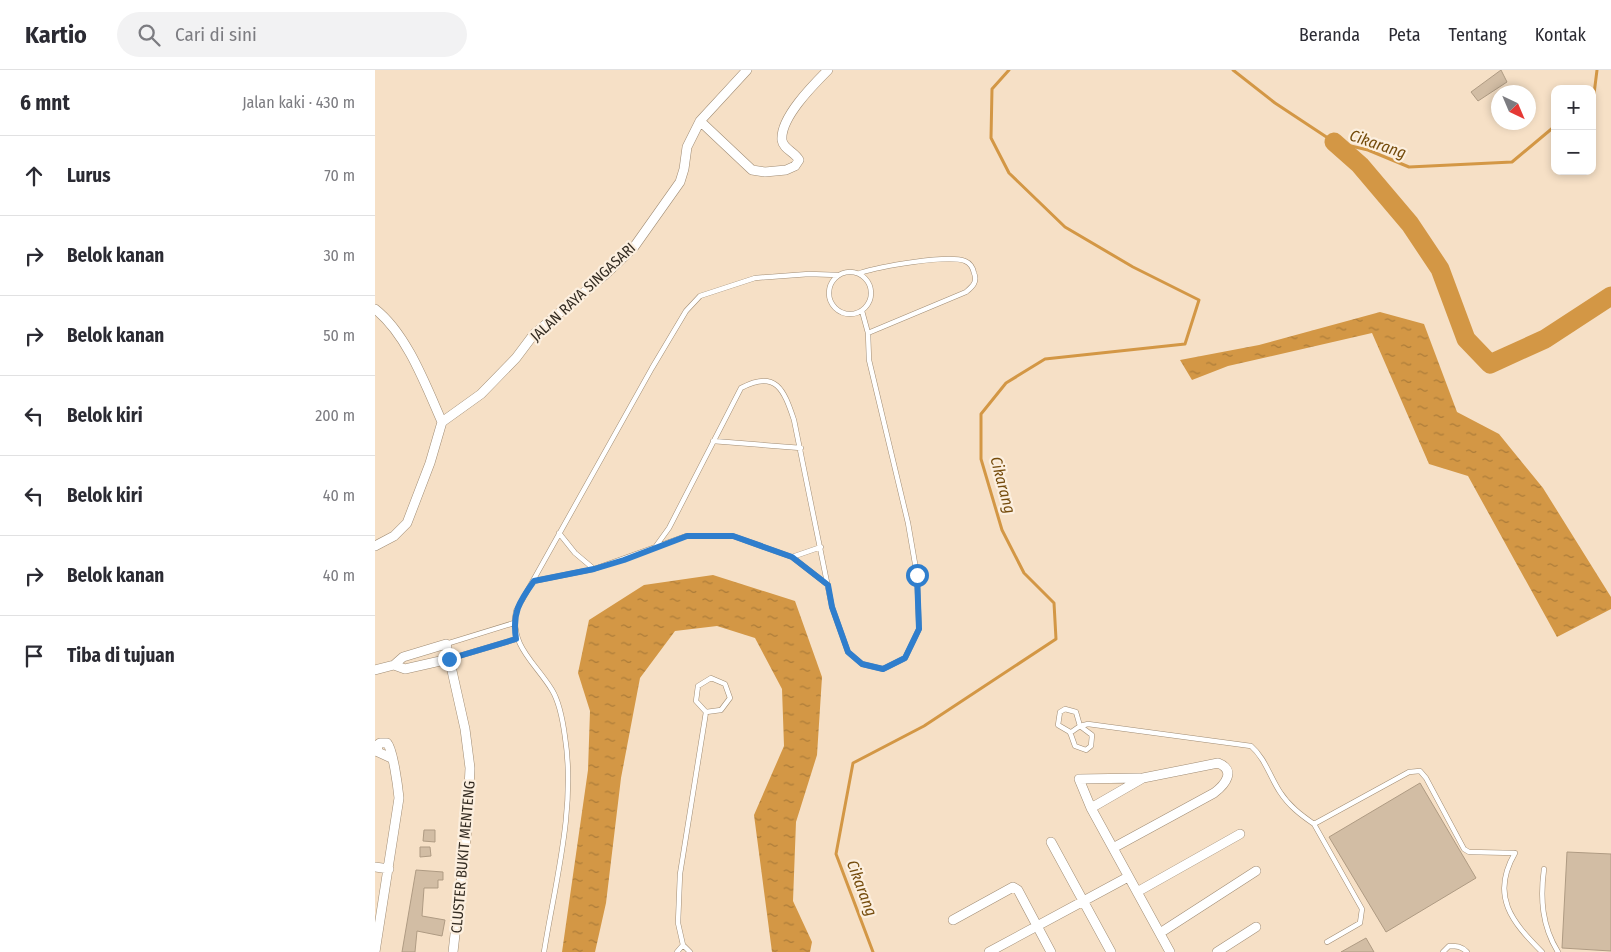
<!DOCTYPE html>
<html lang="id">
<meta charset="utf-8">
<style>
body{margin:0;font-family:"Fira Sans Condensed",sans-serif;background:#f2f2f3;color:#2b2b33}
.controls{position:absolute;right:15px;top:15px;display:grid;overflow:hidden;border-radius:10px;box-shadow:0 2px 8px #0003}
.controls button{width:45px;height:45px;display:grid;place-items:center;padding:0;border:0;border-bottom:1px solid #e1e1e2;background:#fff;color:#2b2b33;font:25px sans-serif}
.compass{position:absolute;left:1116px;top:15px;width:45px;height:45px;border-radius:50%;background:#fff;box-shadow:0 2px 8px #0003;rotate:136deg}
.stop{position:absolute;width:15px;height:15px;margin:-11px;border:4px solid #2f7ecd;border-radius:50%;background:#fff}
.stop.end{background:#2f7ecd;border-color:#fff;box-shadow:0 1px 5px #0008}
.list{margin:0;padding:0;list-style:none}
h2{display:flex;justify-content:space-between;align-items:center;height:65px;margin:0;padding:0 20px;font-size:21px}
h2 small{font-size:16px;font-weight:400;color:#7c7c81}
.list li{display:grid;grid-template-columns:32px 1fr auto;gap:15px;align-items:center;box-sizing:border-box;height:80px;padding:0 20px;border-top:1px solid #e1e1e2}
.list b{display:block;font-size:19px;white-space:nowrap}
.list em{font-size:16px;font-style:normal;color:#7c7c81}
.icon{flex:none;width:28px;height:28px;fill:none;stroke:currentColor;stroke-width:2;stroke-linecap:round;stroke-linejoin:round}
.map{position:relative;flex:none;width:1236px;height:882px;overflow:hidden}
header{display:flex;align-items:center;gap:30px;box-sizing:border-box;height:70px;padding:0 25px;background:#fff;border-bottom:1px solid #e1e1e2}
header strong{font-size:24px}
nav{display:flex;gap:28px;margin-inline-start:auto;font-size:18px}
.search{width:350px;height:45px;background:#f2f2f3;display:flex;align-items:center;gap:12px;box-sizing:border-box;padding:0 18px;border-radius:28px;color:#7c7c81;font-size:19px}
main{display:flex}
aside{flex:1;background:#fff}
.map>svg:first-child{display:block}
.water{fill:url(#water-ripples)}
.lines{fill:none;stroke-linecap:round;stroke-linejoin:round}
.stream{stroke:#d39745;stroke-width:3}
.river{stroke:#d39745;stroke-width:19}
.building{fill:#d2bda4;stroke:#af9b83}
.service-casing{stroke:#a08c74;stroke-width:5.5}
.minor-casing{stroke:#a08c74;stroke-width:10}
.service{stroke:#fff;stroke-width:4.5}
.minor{stroke:#fff;stroke-width:9}
.route{stroke:#2f7ecd;stroke-width:6}
.labels{text-anchor:middle;dominant-baseline:central;stroke-width:4.5;stroke-linejoin:round;paint-order:stroke}
.street-label{font-size:15px;fill:#352d23;stroke:#fcefdf}
.water-label{font-size:16px;font-style:italic;fill:#754c0d;stroke:#fcefdf}
</style>
<header>
<strong>Kartio</strong>
<div class="search"><svg class="icon" aria-label="search" viewBox="0 0 24 24"><circle cx="10" cy="10" r="6"/><path d="M15 15l6 6"/></svg>Cari di sini</div>
<nav><a>Beranda</a><a>Peta</a><a>Tentang</a><a>Kontak</a></nav>
</header>
<main>
<aside>
<h2>6 mnt<small>Jalan kaki · 430 m</small></h2>
<ul class="list">
<li><svg class="icon" aria-label="ahead" viewBox="0 0 24 24"><path d="M12 20V5M6 11l6-6 6 6"/></svg><div><b>Lurus</b></div><em>70 m</em></li>
<li><svg class="icon" aria-label="right" viewBox="0 0 24 24"><path d="M7 20v-9h11M14 6l5 5-5 5"/></svg><div><b>Belok kanan</b></div><em>30 m</em></li>
<li><svg class="icon" aria-label="right" viewBox="0 0 24 24"><path d="M7 20v-9h11M14 6l5 5-5 5"/></svg><div><b>Belok kanan</b></div><em>50 m</em></li>
<li><svg class="icon" aria-label="left" viewBox="0 0 24 24"><path d="M17 20v-9H6M10 6l-5 5 5 5"/></svg><div><b>Belok kiri</b></div><em>200 m</em></li>
<li><svg class="icon" aria-label="left" viewBox="0 0 24 24"><path d="M17 20v-9H6M10 6l-5 5 5 5"/></svg><div><b>Belok kiri</b></div><em>40 m</em></li>
<li><svg class="icon" aria-label="right" viewBox="0 0 24 24"><path d="M7 20v-9h11M14 6l5 5-5 5"/></svg><div><b>Belok kanan</b></div><em>40 m</em></li>
<li><svg class="icon" aria-label="arrive" viewBox="0 0 24 24"><path d="M6 21V4h12l-3 4 3 4H6"/></svg><div><b>Tiba di tujuan</b></div></li>
</ul>
</aside>
<div class="map">
<svg width="1236" height="882" viewBox="0 0 1236 882">
<defs>
<pattern id="water-ripples" width="26" height="14" patternUnits="userSpaceOnUse" patternTransform="scale(1.25)"><rect width="26" height="14" fill="#d39745"/><path d="M2 4q2-2 4 0t4 0M15 11q2-2 4 0t4 0" fill="none" stroke="#ac7c39"/></pattern>
</defs>
<rect width="100%" height="100%" fill="#f6e0c6"/>
<path class="water" d="M1005,242l44,12 33,88 42,22 44,54 68,109v12l-54,28 -89,-161 -39,-12 -57,-131 -144,33 -36,14 -12,-20 79,-15z
M338,505l82,26 27,76 -5,78 -21,67 -3,79 19,41 -2,10h-38l-18,-137 30,-69 -2,-57 -27,-51 -38,-12 -42,5 -35,47 -19,100 -15,125 -11,49h-33l26,-182 2,-59 -12,-38 11,-53 55,-35z"/>
<g class="lines">
<path class="stream" d="M858,0l42,33 59,39 34,8 41,17 103,-5 43,-36
M1217,25l2,-1 3,-24
M498,882l-37,-98 17,-91 71,-37 132,-87 -2,-36 -30,-30 -22,-43 -21,-71v-45l25,-31 39,-24 140,-15 14,-44 -66,-33 -68,-40 -56,-54 -18,-35 1,-49 17,-19"/>
<path class="river" d="M959,72l26,23 50,59 30,45 26,70 24,25 55,-25 66,-43"/>
</g>
<path class="building" d="M1126,0l6,12 -29,19 -7,-9z
M1045,713l56,95 -90,54 -57,-95z
M49,760h11v12l-12,-1z
M45,777h10l1,9 -11,1z
M1192,782l44,2v97l-49,-3z
M41,800l27,2v8h-5v8h-14l-2,28 23,4 -3,16 -25,-5 -2,21h-13z
M991,868l8,14h-33z"/>
<g class="lines">
<defs>
<path id="service" d="M454 223a21 21 0 1 1 42 0a21 21 0 1 1-42 0Z
M485,203c18,-6 88,-19 105,-12 5,2 8,7 9,12 4,9 -2,14 -8,19l-98,41
M338,371l88,7
M184,463l16,20 19,16
M281,476l13,-18 72,-140c35,-19 43,2 53,32l38,187 16,45 14,12 21,5 22,-11 14,-29 -2,-54 -9,-52 -39,-163 -1,-27 -6,-22
M417,487l29,-10
M159,511l60,-12 92,-33h47l59,21 36,28
M71,574l68,-21
M74,589l67,-20
M336,608l14,6 5,14 -9,12 -15,2 -10,-11 2,-15z
M690,639l11,3 4,14 12,9 -1,11 -5,4 -11,-4 -5,-14 -12,-7 2,-13z
M695,663l10,-7 8,-2 163,22c14,12 19,31 29,46 9,14 21,23 34,32
M1140,783c-25,43 -3,69 27,99
M1169,799c-4,30 -2,57 14,83
M952,872l33,-19 2,-14 -48,-85 95,-52 11,-1 6,7 38,71 5,3 46,1
M169,882c11,-69 32,-144 21,-215 -2,-15 -5,-34 -13,-47 -17,-28 -42,-43 -36,-79l136,-243 34,-57 14,-15 55,-18 54,-4 29,1
M302,882l6,-7
M315,882l-7,-7 -5,-22 2,-49 26,-162
M1068,882l6,-6c8,0 12,0 18,6"/>
<path id="minor" d="M325,51l52,49 13,2 21,-2 9,-4 4,-6c-4,-8 -16,-11 -17,-20 -2,-22 31,-55 46,-70
M0,239c32,25 51,77 67,113
M0,476l19,-10 13,-13 23,-60 12,-41 39,-28 35,-36 18,-24 72,-60 28,-27 46,-65 4,-13 3,-22 13,-26 47,-51
M74,589l-44,10 -11,-4 9,-8 43,-13 19,85 5,39 -3,61 -14,123
M0,600l19,-5
M765,708l-61,1 12,29 79,144
M716,738l52,-30 75,-15c18,7 8,21 -4,30l-101,55
M676,772l60,110
M0,797l14,2
M762,822l103,-58
M578,850l60,-33 5,3 33,62
M785,863l96,-62
M0,882l24,-154c-1,-10 -6,-49 -12,-55h-7l-3,2 1,7 13,6
M614,882l139,-75
M842,882l39,-25"/>
</defs>
<use href="#service" class="service-casing"/>
<use href="#minor" class="minor-casing"/>
<use href="#service" class="service"/>
<use href="#minor" class="minor"/>
</g>
<g class="lines">
<path class="route" d="M74,589l67,-20c-4,-26 3,-37 18,-58l60,-12 30,-9 63,-24h46l59,21 36,28 4,22 16,45 14,12 21,5 22,-11 14,-29 -2,-54"/>
</g>
<g class="labels">
<g class="street-label">
<text transform="translate(208 222) rotate(-43)">JALAN RAYA SINGASARI</text>
<text transform="translate(88 787) rotate(-85)">CLUSTER BUKIT MENTENG</text>
</g>
<g class="water-label">
<text transform="translate(1003 74) rotate(19)">Cikarang</text>
<text transform="translate(628 415) rotate(75)">Cikarang</text>
<text transform="translate(487 818) rotate(69)">Cikarang</text>
</g>
</g>
</svg>
<div class="controls">
<button>+</button>
<button>−</button>
</div>
<svg class="compass" viewBox="-18 -18 36 36"><path d="M0-13l5 13h-10z" fill="#e53935"/><path d="M0 13l5-13h-10z" fill="#7c7c81"/></svg>
<div class="stop" style="left:542px;top:505px"></div>
<div class="stop end" style="left:74px;top:589px"></div>
</div>
</main>
